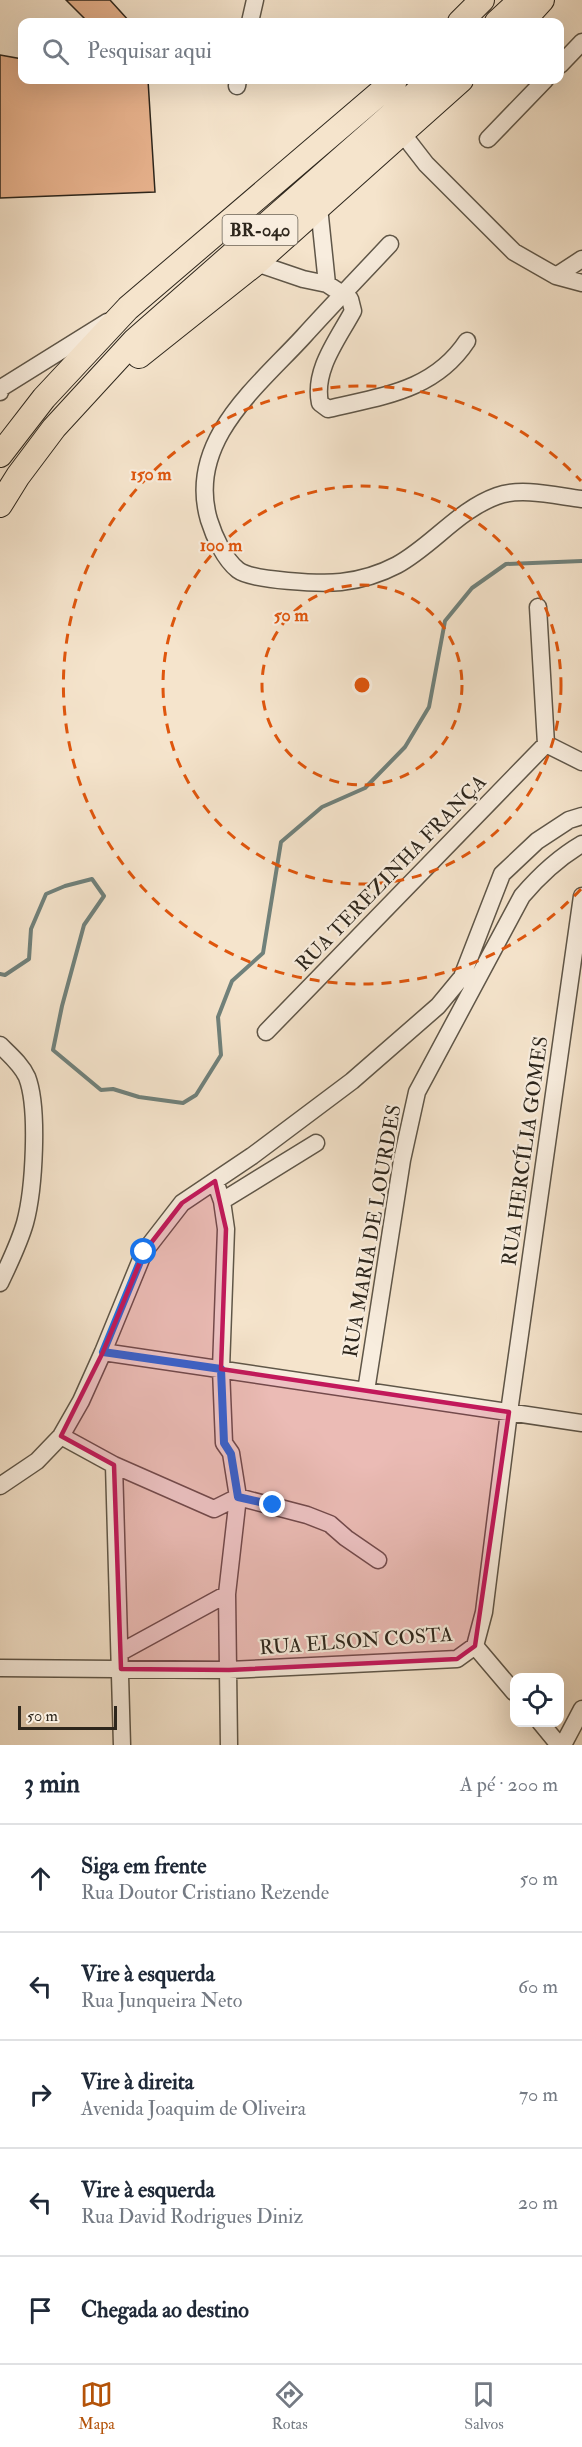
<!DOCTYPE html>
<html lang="pt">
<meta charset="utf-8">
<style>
body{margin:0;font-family:"IM FELL Double Pica",serif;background:#f2f2f3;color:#1f2937}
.controls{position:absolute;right:18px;bottom:18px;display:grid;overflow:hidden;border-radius:12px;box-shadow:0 6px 24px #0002}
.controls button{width:54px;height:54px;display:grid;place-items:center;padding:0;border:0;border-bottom:2px solid #e0e1e3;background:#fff;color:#1f2937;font:30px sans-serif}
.scale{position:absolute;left:18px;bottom:15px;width:99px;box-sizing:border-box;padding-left:6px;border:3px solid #2d261c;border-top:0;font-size:16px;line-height:21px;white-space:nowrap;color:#2d261c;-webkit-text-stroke:4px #f8edde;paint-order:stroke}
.stop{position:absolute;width:18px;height:18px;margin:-14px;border:4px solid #1a73e8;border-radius:50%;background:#fff}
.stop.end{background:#1a73e8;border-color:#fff;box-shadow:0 2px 6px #0008}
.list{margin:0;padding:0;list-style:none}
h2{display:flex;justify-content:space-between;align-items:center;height:78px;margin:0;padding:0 24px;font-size:26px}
h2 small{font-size:20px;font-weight:400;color:#747a83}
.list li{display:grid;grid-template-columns:39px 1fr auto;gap:18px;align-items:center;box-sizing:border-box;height:108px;padding:0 24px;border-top:2px solid #e0e1e3}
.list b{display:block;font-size:22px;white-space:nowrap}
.list p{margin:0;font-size:20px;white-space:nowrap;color:#747a83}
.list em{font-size:20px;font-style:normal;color:#747a83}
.icon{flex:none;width:33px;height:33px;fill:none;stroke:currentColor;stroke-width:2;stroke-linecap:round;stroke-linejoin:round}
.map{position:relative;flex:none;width:582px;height:1745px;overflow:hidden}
.search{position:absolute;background:#fff;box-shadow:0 6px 24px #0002;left:18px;right:18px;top:18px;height:66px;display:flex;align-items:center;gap:15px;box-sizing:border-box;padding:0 21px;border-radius:12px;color:#747a83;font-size:22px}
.sheet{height:618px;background:#fff}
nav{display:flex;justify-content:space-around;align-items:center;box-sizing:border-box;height:84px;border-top:2px solid #e0e1e3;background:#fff;font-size:16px;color:#747a83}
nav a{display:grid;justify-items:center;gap:3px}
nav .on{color:#b45309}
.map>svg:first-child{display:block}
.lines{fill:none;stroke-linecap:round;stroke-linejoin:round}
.stream{stroke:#70817b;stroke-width:4}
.building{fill:#e7b28d;stroke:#2d261c;stroke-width:1.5}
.minor-casing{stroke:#5f5648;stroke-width:19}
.highway-casing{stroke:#2d261c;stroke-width:26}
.minor{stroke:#f8edde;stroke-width:16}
.highway{stroke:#f5e4cc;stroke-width:24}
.route{stroke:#1a73e8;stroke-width:8}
.marked{fill:#c2185b;fill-opacity:0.2;stroke:#c2185b;stroke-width:4.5;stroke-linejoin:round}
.ring{fill:none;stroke:#df560d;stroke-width:3;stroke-dasharray:10 8}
.labels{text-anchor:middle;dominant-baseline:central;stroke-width:4.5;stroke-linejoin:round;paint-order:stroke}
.shield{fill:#f8edde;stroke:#6a6256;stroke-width:1.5}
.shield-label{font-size:18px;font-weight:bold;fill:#2d261c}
.street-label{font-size:20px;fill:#2d261c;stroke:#f8edde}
.centre{fill:#df560d;stroke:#f8edde;stroke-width:3}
.ring-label{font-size:18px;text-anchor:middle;font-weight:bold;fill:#df560d;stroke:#f8edde;stroke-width:4.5;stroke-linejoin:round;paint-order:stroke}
</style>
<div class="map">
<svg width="582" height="1745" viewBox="0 0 582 1745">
<rect width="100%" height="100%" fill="#f5e4cc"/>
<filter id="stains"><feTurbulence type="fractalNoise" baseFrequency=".00333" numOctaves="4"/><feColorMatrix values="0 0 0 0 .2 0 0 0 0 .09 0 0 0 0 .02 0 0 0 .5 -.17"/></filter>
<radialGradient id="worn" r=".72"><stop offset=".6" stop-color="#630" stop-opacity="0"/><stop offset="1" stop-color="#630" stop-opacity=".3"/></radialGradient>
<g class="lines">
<path class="stream" d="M0,974l5,1 24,-16 2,-30 15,-35 19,-8 27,-7 12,17 -20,29 -22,81 -9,44 48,40 12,-1 26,8 44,6 13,-8 25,-40 -3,-38 14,-36 31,-28 18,-111 41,-35 43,-19 40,-41 24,-40 16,-86 27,-33 34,-24 76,-3"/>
</g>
<path class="building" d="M66,0h44l20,22h-42z
M0,55l22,4v21h126l7,112 -155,6z"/>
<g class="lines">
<defs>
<path id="minor" d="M250,22l5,-22
M560,65l22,-23
M237,86l1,-6
M402,133l24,31 88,88 42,24 26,7
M488,139l57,-59
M319,207l8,77
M390,244c-29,31 -58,61 -87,93 -46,50 -117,105 -94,183 5,16 15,39 29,50 14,11 84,14 103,12 18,-2 39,-8 56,-17 35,-19 61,-55 100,-69 24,-9 60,0 85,3
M256,263l47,16 24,5 23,15 3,12c-15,28 -40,59 -33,92l8,6c54,-13 106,-18 139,-68
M556,276l26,-17
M0,392l1,-4 106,-66
M538,607l8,137
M546,744l36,18
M266,1032l280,-288
M0,1045c10,10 21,19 27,32 12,31 7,113 -2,146 -6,21 -16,41 -25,60
M215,1181l7,20 4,28 -5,140 3,74 7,10 7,44 -11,97 2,151
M222,1201l94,-58
M103,1352l479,71
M366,1391l36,-231 15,-68 105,-196c18,-21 36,-38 60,-52
M61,1436l53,29 100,44 24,-12 69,18 23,9 16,14 32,22
M114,1465l8,280
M0,1486l37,-25 24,-25 20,-35 22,-49 41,-100 38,-49 70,-47 100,-75 86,-75 24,-29 40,-103 35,-33 32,-21 13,-4
M475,1646l39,46
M121,1652l106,-58
M0,1668l229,2 228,-11 18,-13 9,-34 25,-200 73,-516
M540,1722l19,23
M563,1745l19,-36"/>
<path id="highway" d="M460,22l22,-22
M497,22l24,-22
M522,22l20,-22
M139,356l117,-93 205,-183
M0,455l44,-57 84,-90 267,-228
M0,505l18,-29 36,-48 80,-87 297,-261"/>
</defs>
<use href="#minor" class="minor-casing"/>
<use href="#highway" class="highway-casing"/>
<use href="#minor" class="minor"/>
<use href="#highway" class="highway"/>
</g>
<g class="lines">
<path class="route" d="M144,1252l-41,100 118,17 3,74 7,11 7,43 35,8"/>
</g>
<path class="marked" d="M215,1181l11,48 -5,140 288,43 -34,234 -18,13 -228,11 -108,-1 -7,-204 -53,-29 42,-84 41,-100 38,-49z"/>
<g class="ring">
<circle cx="362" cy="685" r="100"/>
<circle cx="362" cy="685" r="199"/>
<path d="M581 889A299 299 0 1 1 581 481"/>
</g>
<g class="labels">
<rect class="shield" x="222.5" y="215" width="75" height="30" rx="4.5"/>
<g class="shield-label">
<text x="260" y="230">BR-040</text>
</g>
<g class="street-label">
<text transform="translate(391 873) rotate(-46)">RUA TEREZINHA FRANÇA</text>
<text transform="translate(525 1151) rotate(-82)">RUA HERCÍLIA GOMES</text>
<text transform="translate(372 1231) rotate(-80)">RUA MARIA DE LOURDES</text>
<text transform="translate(356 1641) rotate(-4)">RUA ELSON COSTA</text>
</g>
</g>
<circle cx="362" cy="685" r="9" class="centre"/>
<g class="ring-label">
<text x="151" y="480">150 m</text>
<text x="221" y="551">100 m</text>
<text x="291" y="621">50 m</text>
</g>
<rect width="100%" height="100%" filter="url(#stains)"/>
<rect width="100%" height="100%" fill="url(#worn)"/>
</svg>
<div class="controls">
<button><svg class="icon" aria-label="locate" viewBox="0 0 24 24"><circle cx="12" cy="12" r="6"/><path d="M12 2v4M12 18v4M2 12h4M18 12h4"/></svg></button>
</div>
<div class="scale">50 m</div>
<div class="stop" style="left:144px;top:1252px"></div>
<div class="stop end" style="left:273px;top:1505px"></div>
<div class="search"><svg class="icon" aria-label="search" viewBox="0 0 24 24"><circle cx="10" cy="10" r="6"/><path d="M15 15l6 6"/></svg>Pesquisar aqui</div>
</div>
<section class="sheet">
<h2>3 min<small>A pé · 200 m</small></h2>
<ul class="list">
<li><svg class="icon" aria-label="ahead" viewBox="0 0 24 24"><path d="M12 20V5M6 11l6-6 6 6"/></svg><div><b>Siga em frente</b><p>Rua Doutor Cristiano Rezende</p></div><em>50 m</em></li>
<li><svg class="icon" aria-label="left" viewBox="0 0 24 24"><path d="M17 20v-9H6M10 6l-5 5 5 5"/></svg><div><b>Vire à esquerda</b><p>Rua Junqueira Neto</p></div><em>60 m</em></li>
<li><svg class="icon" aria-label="right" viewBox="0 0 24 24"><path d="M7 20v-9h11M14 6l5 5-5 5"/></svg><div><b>Vire à direita</b><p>Avenida Joaquim de Oliveira</p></div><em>70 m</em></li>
<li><svg class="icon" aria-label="left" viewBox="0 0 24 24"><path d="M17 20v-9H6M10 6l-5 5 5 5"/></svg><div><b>Vire à esquerda</b><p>Rua David Rodrigues Diniz</p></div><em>20 m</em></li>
<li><svg class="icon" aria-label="arrive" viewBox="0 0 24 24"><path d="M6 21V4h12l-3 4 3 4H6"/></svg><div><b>Chegada ao destino</b></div></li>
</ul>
</section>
<nav>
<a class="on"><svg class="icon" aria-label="map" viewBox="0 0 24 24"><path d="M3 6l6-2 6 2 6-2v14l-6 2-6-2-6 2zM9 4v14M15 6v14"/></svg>Mapa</a>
<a><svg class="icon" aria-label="directions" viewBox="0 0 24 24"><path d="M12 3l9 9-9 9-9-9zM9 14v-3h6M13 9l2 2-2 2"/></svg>Rotas</a>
<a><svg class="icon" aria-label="saved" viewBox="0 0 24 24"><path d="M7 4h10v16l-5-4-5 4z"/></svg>Salvos</a>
</nav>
